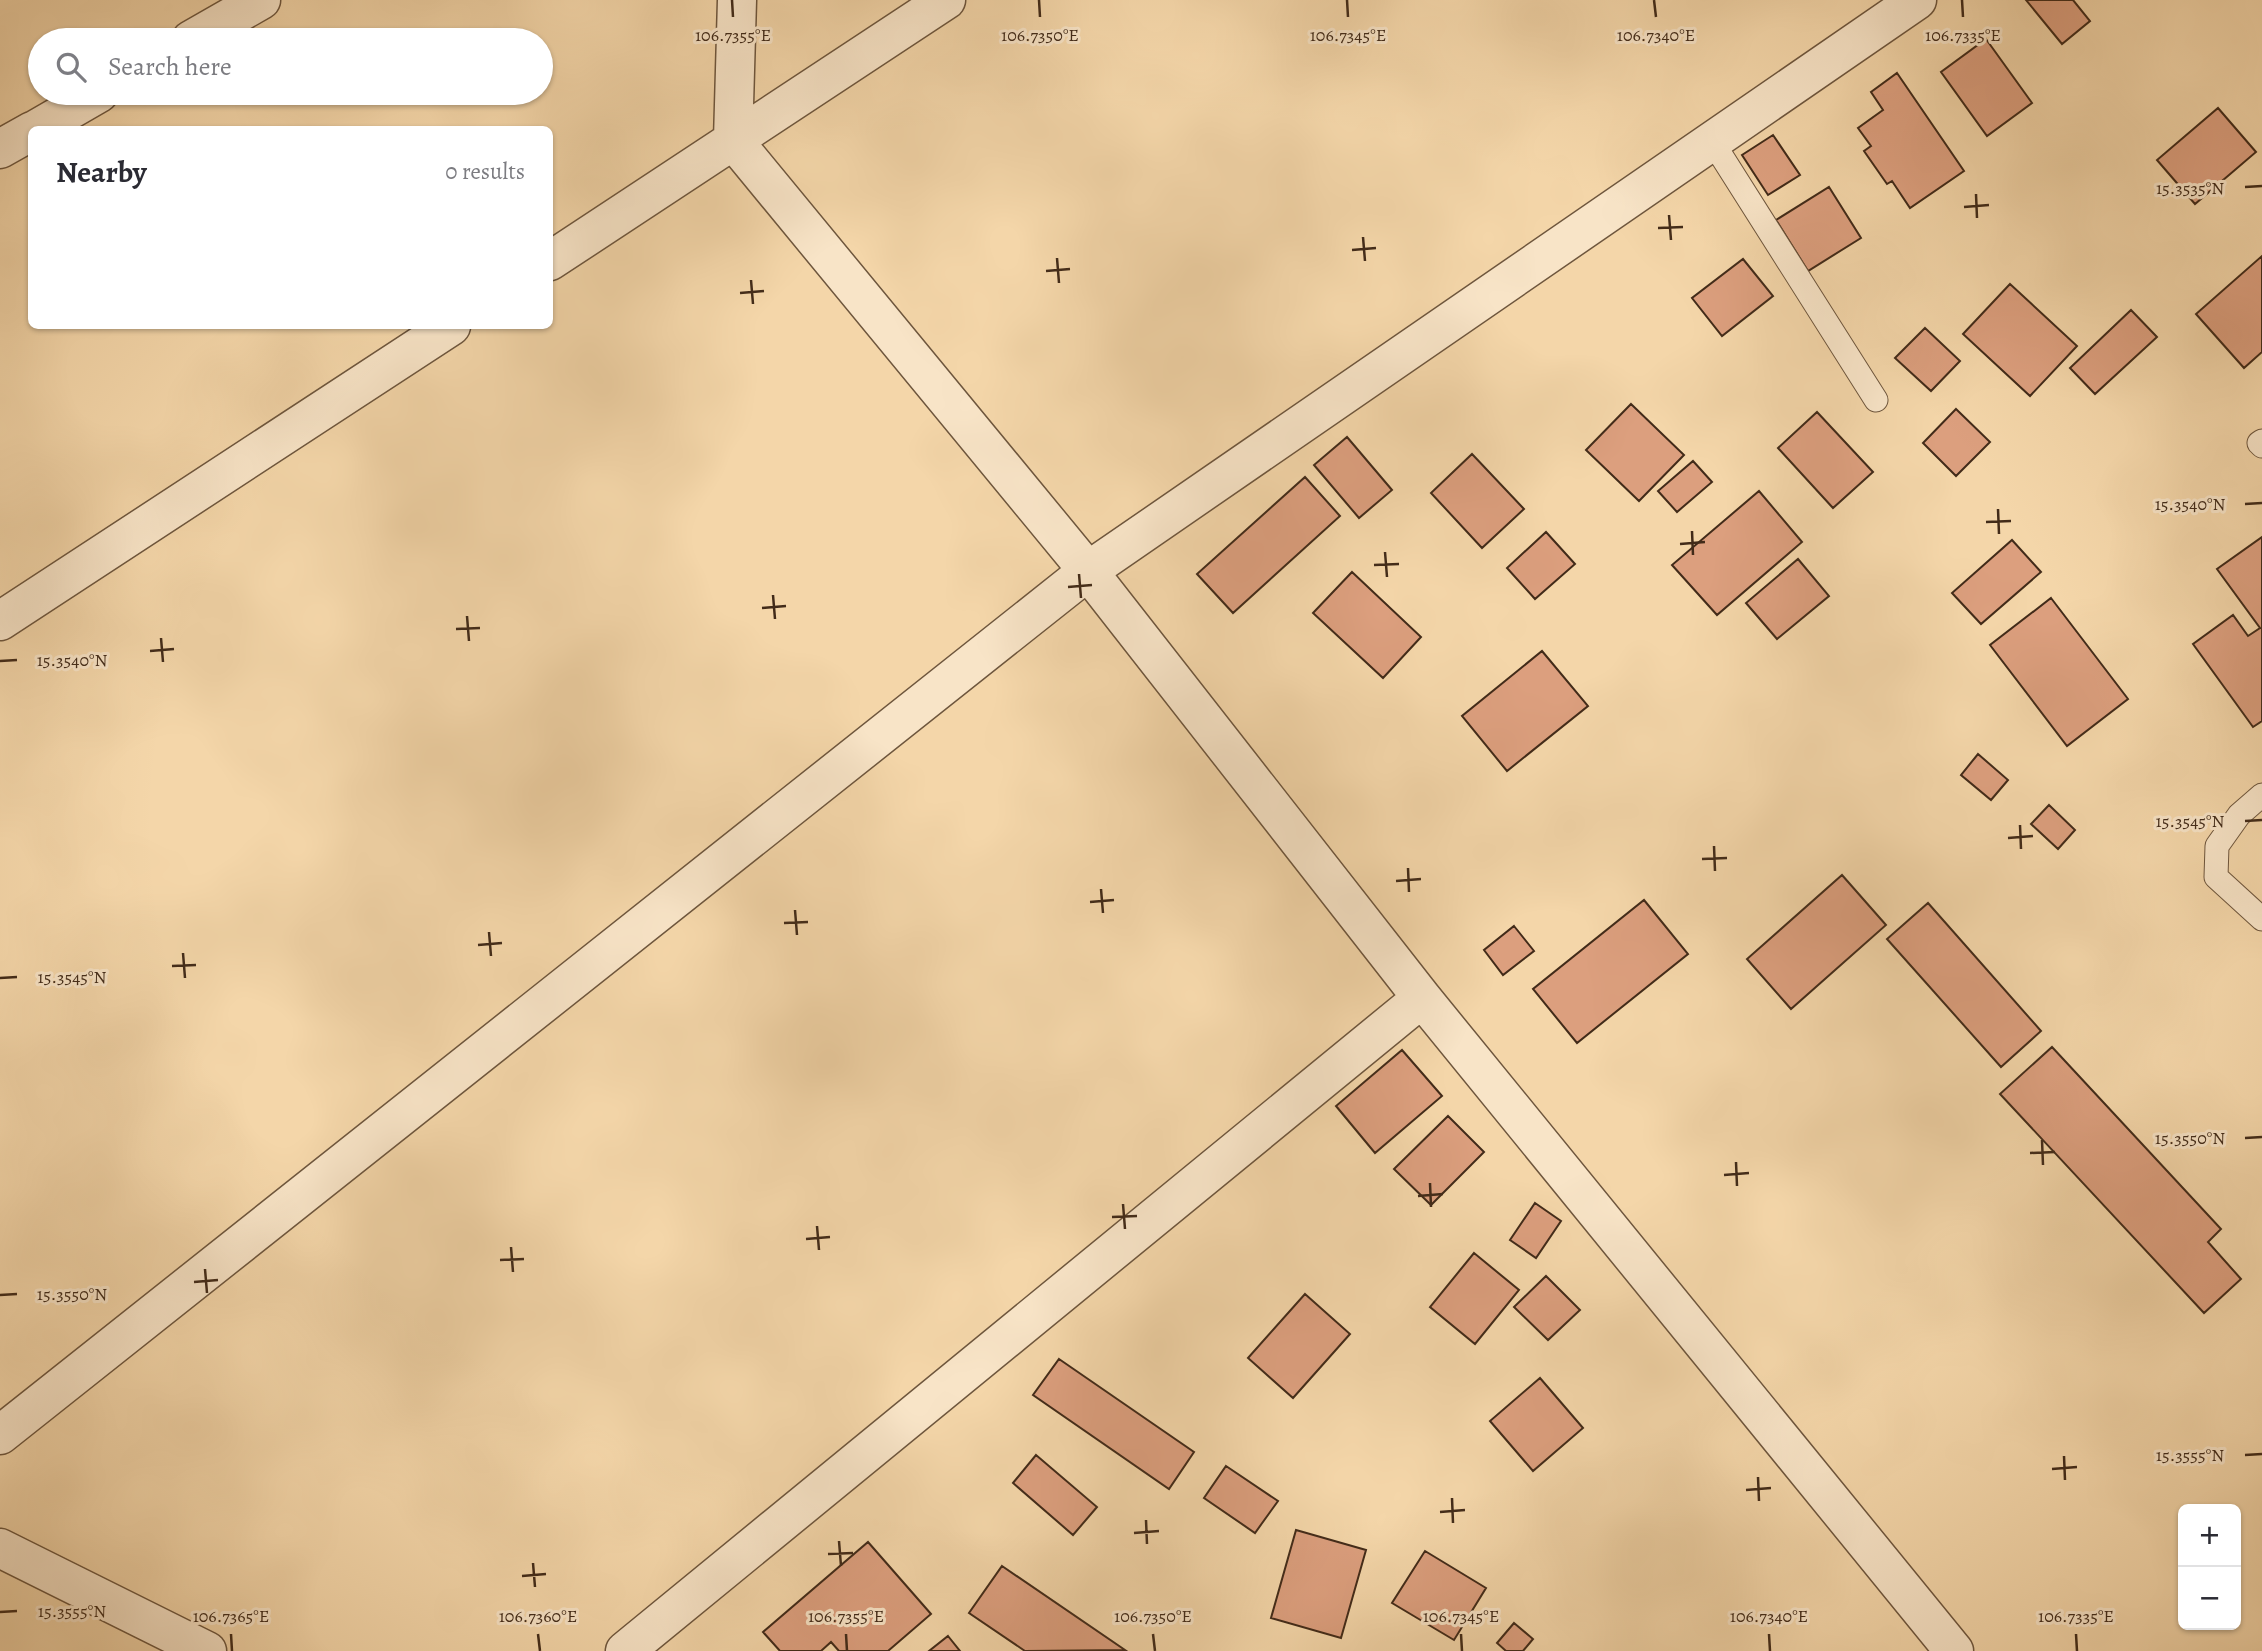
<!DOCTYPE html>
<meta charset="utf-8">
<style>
body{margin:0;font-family:Alegreya,serif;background:#f7f7f7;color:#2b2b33}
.controls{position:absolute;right:21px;bottom:21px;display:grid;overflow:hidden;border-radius:10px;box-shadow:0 2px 5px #0004}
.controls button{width:63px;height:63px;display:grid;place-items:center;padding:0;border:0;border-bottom:2px solid #e1e1e2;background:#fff;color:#2b2b33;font:35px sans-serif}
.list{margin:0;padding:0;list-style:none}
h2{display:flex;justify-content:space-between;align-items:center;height:91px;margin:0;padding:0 28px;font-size:30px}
h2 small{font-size:23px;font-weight:400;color:#7c7c81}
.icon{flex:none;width:38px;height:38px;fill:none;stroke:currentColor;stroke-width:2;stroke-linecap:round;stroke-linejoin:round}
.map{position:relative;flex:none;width:2262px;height:1651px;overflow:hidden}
.search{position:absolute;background:#fff;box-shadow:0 2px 5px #0004;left:28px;top:28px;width:525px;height:77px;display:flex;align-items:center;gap:18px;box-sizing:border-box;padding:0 24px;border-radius:38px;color:#7c7c81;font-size:26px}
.panel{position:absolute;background:#fff;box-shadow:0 2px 5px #0004;left:28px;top:126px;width:525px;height:203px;border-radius:10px}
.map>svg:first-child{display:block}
.building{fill:#dc9f7e;stroke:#422b19;stroke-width:2}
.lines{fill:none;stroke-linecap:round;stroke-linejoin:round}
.lane-casing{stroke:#6e563d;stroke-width:25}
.street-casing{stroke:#6e563d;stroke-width:41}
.lane{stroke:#f8e4c7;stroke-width:23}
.street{stroke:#f8e4c7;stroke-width:38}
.ticks{fill:none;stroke:#422b19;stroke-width:2.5}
.ticks-label{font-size:18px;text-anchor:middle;fill:#422b19;stroke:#f8e4c7;stroke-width:6;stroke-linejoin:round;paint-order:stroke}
</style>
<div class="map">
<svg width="2262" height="1651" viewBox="0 0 2262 1651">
<rect width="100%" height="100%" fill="#f4d6a9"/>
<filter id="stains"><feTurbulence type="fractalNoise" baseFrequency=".00286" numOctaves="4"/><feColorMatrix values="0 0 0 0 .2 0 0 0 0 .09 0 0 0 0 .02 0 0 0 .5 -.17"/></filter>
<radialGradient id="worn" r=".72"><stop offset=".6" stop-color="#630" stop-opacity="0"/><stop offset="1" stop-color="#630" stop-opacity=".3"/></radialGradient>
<path class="building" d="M2026,0h47l17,21 -28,23z
M1986,39l46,64 -45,33 -46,-64z
M1897,73l67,98 -54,37 -18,-27 -5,3 -23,-33 7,-5 -13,-18 25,-18 -12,-18z
M2218,108l38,44 -61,52 -38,-44z
M1773,135l27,40 -32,20 -26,-40z
M1829,187l32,51 -53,33 -32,-51z
M2262,256v96l-18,16 -48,-54z
M1743,259l30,37 -51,40 -30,-38z
M2010,284l67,62 -47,50 -67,-62z
M2131,310l26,27 -62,57 -25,-26z
M1925,328l35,33 -29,30 -36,-33z
M1631,404l53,51 -45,46 -53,-51z
M1956,409l34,33 -34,34 -33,-33z
M1817,412l56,60 -40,36 -55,-60z
M1347,437l45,53 -33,28 -45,-53z
M1472,454l52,55 -42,39 -51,-55z
M1693,461l19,21 -35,30 -19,-21z
M1305,477l35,39 -107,97 -36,-39z
M1759,491l43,51 -85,73 -45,-50z
M1546,532l29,32 -40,35 -28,-31z
M2262,537v184l-9,6 -60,-83 40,-29 15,21 12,-8 -43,-59z
M2012,540l29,32 -60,52 -29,-31z
M1798,559l31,37 -52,43 -31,-36z
M1352,572l69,65 -38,41 -70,-65z
M2051,598l77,101 -61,47 -77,-101z
M1542,651l46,55 -81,65 -45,-55z
M1978,754l30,26 -17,20 -30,-25z
M2049,805l26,25 -17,19 -27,-25z
M1842,875l44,50 -95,84 -44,-50z
M1644,900l44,54 -111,89 -44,-54z
M1928,903l113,128 -40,36 -114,-128z
M1514,926l20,25 -31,24 -19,-25z
M2052,1047l169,182 -13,13 33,37 -37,34 -204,-219z
M1402,1050l40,46 -67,57 -39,-47z
M1448,1116l36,36 -53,53 -37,-36z
M1535,1203l26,18 -25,37 -26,-18z
M1474,1253l45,37 -44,54 -45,-37z
M1546,1276l34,34 -32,30 -34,-33z
M1305,1294l45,40 -57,64 -45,-40z
M1059,1359l135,93 -25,37 -136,-94z
M1540,1378l43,50 -50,43 -43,-50z
M1036,1455l61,52 -24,28 -60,-52z
M1226,1466l52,35 -23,32 -51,-35z
M1296,1530l70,20 -25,88 -70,-20z
M868,1542l63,72 -43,37h-49l-8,-9 -10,9h-41l-17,-19z
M1425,1551l61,37 -32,52 -62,-37z
M1002,1566l123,84 -100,1 -56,-38z
M1514,1623l19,16 -10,12h-17l-9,-8z
M948,1636l12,15h-31z"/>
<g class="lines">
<defs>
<path id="lane" d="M1712,141l164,259
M2262,441l-3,2 3,3
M2262,795l-23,20 -22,31 -1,31 46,42"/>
<path id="street" d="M737,0l-4,140 355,431 334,427 532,653
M191,40l70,-40
M35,130l64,-37
M0,149l32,-18
M550,261l396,-261
M0,621l451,-295
M0,1435l1088,-864 829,-571
M0,1548l207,103
M625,1651l797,-653"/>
</defs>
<use href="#lane" class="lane-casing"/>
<use href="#street" class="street-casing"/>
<use href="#lane" class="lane"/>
<use href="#street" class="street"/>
</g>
<path class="ticks" d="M732,0l1,17M1039,0l1,17M1347,0l1,17M1654,0l2,17M1962,0l1,17M2245,187l17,-1M1976,194l1,24M1964,207l25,-2M1669,215l2,25M1658,228l25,-1M1363,237l2,24M1352,250l24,-2M1057,258l2,25M1046,271l24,-2M751,280l2,24M740,293l24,-2M2245,504l17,-1M1998,509l1,25M1986,522l25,-1M1692,531l1,24M1680,544l25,-2M1385,552l2,25M1374,565l25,-1M1079,574l2,24M1068,587l24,-2M773,595l2,24M762,608l24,-2M467,616l2,25M456,629l24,-1M161,638l2,24M150,651l24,-2M0,661l17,-1M2245,821l17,-1M2020,825l1,24M2008,838l25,-2M1714,846l1,25M1702,859l25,-1M1408,868l1,24M1396,881l25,-2M1101,889l2,24M1090,902l24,-2M795,910l2,25M784,923l24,-1M489,932l2,24M478,945l24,-2M183,953l2,25M172,966l24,-1M0,978l17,-1M2245,1138l17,-1M2042,1140l1,25M2030,1153l25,-1M1736,1162l1,24M1724,1175l25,-2M1430,1183l1,24M1418,1196l25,-2M1123,1204l2,25M1112,1217l25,-1M817,1226l2,24M806,1239l24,-2M511,1247l2,25M500,1260l24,-1M205,1269l2,24M194,1282l24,-2M0,1295l17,-1M2245,1455l17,-1M2064,1456l1,24M2052,1469l25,-2M1758,1477l1,24M1746,1490l25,-2M1452,1498l1,25M1440,1512l25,-2M1146,1520l1,24M1134,1533l25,-2M839,1541l2,25M828,1554l25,-1M533,1563l2,24M522,1576l24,-2M0,1612l17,-1M231,1634l1,17M538,1634l2,17M846,1634l1,17M1153,1634l2,17M1461,1634l1,17M1769,1634l1,17M2076,1634l1,17"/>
<g class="ticks-label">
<text x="733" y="41">106.7355°E</text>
<text x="1040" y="41">106.7350°E</text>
<text x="1348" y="41">106.7345°E</text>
<text x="1656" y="41">106.7340°E</text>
<text x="1963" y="41">106.7335°E</text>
<text x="2190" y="194">15.3535°N</text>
<text x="2190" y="510">15.3540°N</text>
<text x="72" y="666">15.3540°N</text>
<text x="2190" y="827">15.3545°N</text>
<text x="72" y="983">15.3545°N</text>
<text x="2190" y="1144">15.3550°N</text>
<text x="72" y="1300">15.3550°N</text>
<text x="2190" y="1461">15.3555°N</text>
<text x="72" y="1617">15.3555°N</text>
<text x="231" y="1622">106.7365°E</text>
<text x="538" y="1622">106.7360°E</text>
<text x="846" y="1622">106.7355°E</text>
<text x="1153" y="1622">106.7350°E</text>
<text x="1461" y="1622">106.7345°E</text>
<text x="1769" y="1622">106.7340°E</text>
<text x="2076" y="1622">106.7335°E</text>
</g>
<rect width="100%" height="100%" filter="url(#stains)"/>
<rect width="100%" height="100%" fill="url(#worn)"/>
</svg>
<div class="controls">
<button>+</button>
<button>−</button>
</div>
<div class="search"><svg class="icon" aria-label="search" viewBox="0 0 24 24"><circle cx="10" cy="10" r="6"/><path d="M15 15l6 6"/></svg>Search here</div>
<section class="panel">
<h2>Nearby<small>0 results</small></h2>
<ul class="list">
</ul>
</section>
</div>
